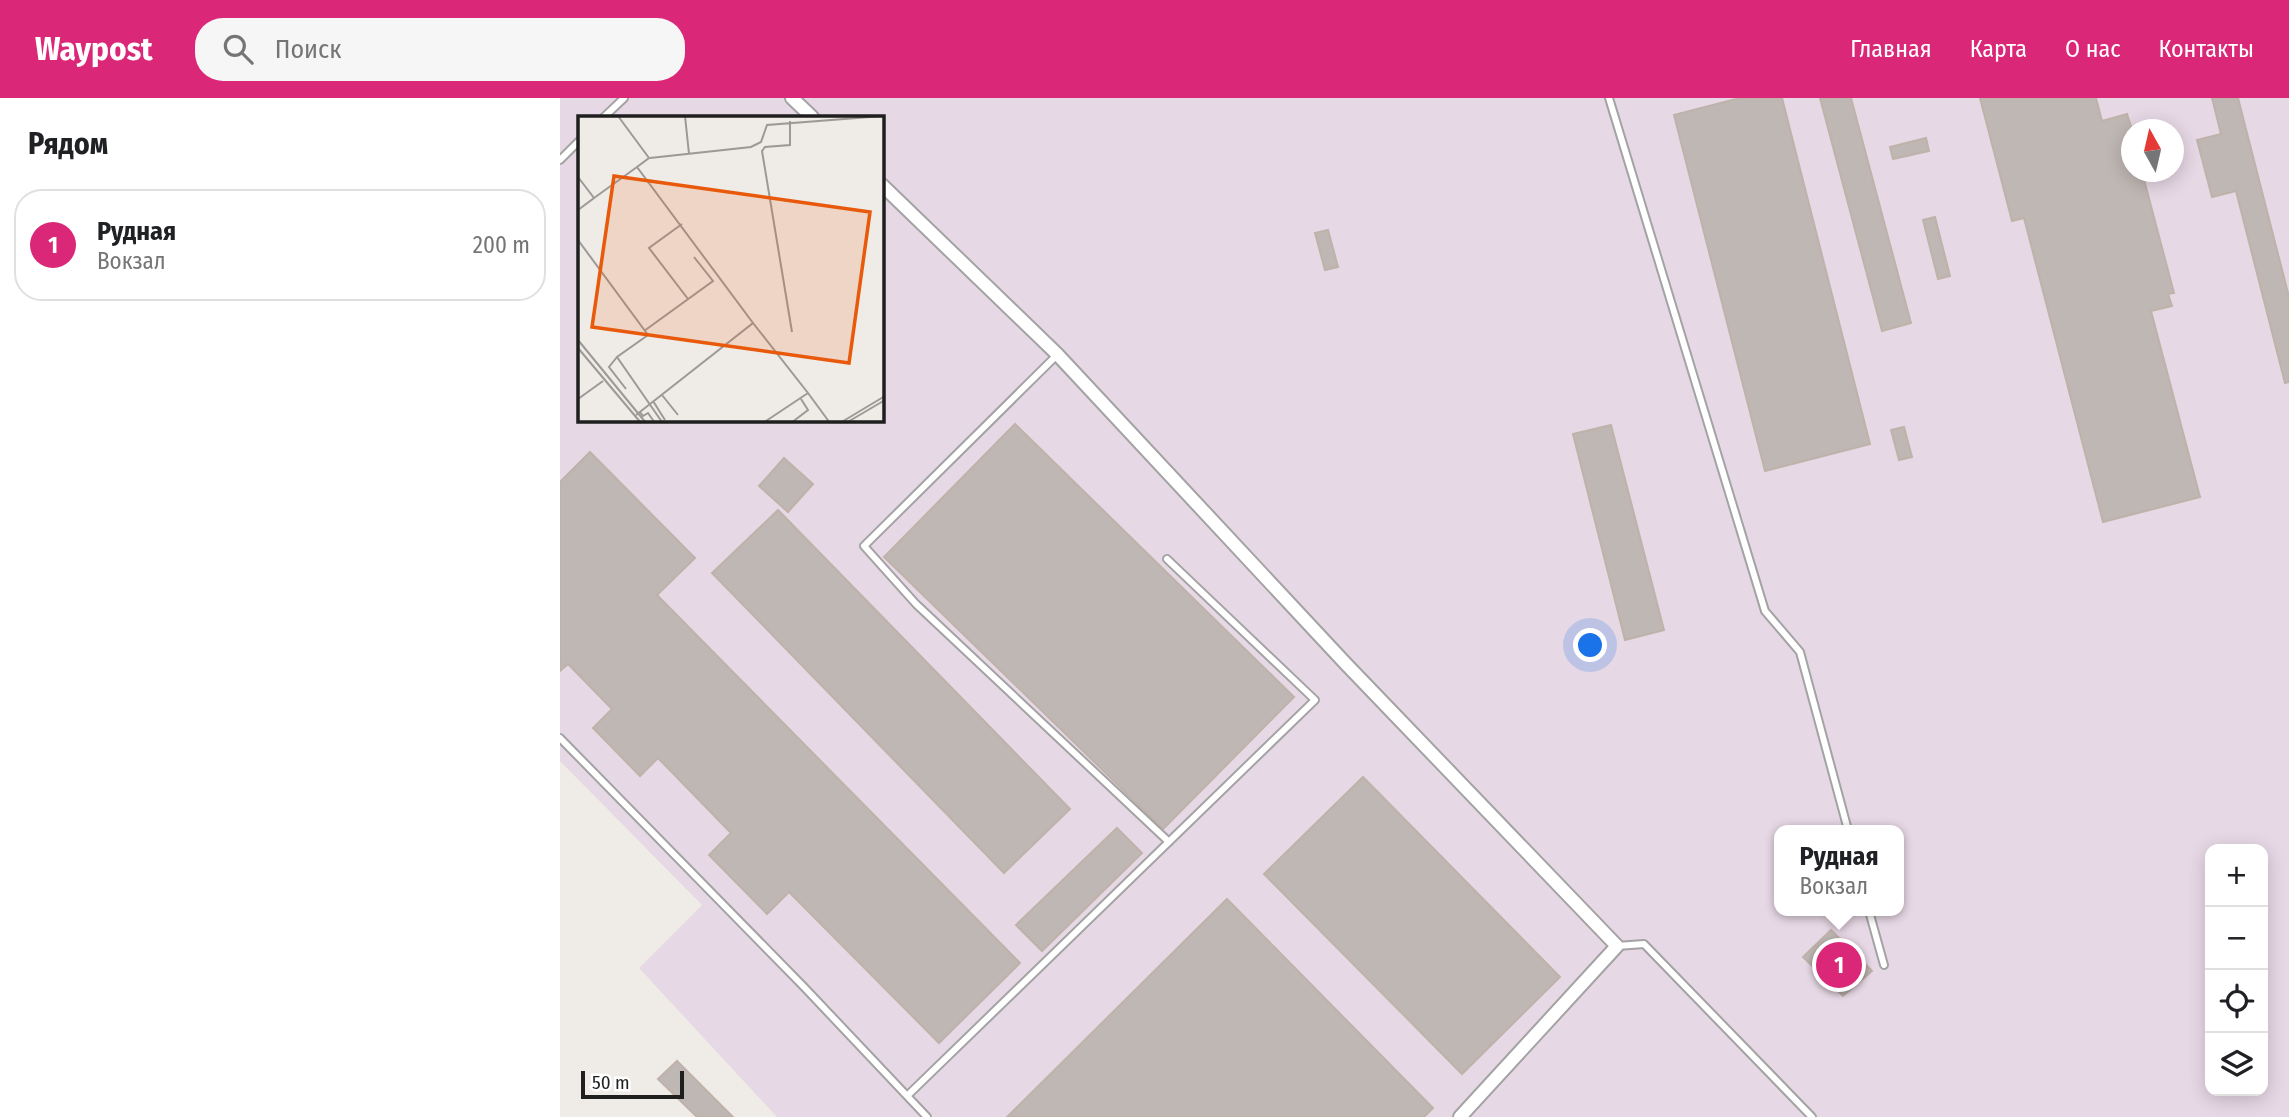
<!DOCTYPE html>
<html lang="ru">
<meta charset="utf-8">
<style>
body{margin:0;font-family:"Fira Sans Condensed",sans-serif;background:#f6f6f6;color:#202124}
.controls{position:absolute;right:21px;bottom:21px;display:grid;overflow:hidden;border-radius:14px;box-shadow:0 4px 18px #0003}
.controls button{width:63px;height:63px;display:grid;place-items:center;padding:0;border:0;border-bottom:2px solid #e0e0e0;background:#fff;color:#202124;font:35px sans-serif}
.compass{position:absolute;left:1561px;top:21px;width:63px;height:63px;border-radius:50%;background:#fff;box-shadow:0 4px 18px #0003;rotate:352deg}
.scale{position:absolute;left:21px;bottom:18px;width:103px;box-sizing:border-box;padding-left:7px;border:4px solid #1f1f1f;border-top:0;font-size:19px;line-height:24px;white-space:nowrap;color:#1f1f1f;-webkit-text-stroke:5px #fff;paint-order:stroke}
.you{position:absolute;left:1031px;top:548px;width:24px;height:24px;margin:-18px;border:5px solid #fff;border-radius:50%;background:#1a73e8;box-shadow:0 0 0 10px #1a73e833}
.badge{display:grid;place-items:center;width:46px;height:46px;border-radius:50%;background:#db2777;color:#fff;font-size:23px;font-weight:700}
.pin{position:absolute;translate:-50% -50%;border:4px solid #fff;box-shadow:0 2px 7px #0006}
.popup{position:absolute;left:1214px;top:727px;width:130px;height:91px;box-sizing:border-box;display:grid;place-content:center;border-radius:14px;background:#fff;filter:drop-shadow(0 2px 5px #0005);font-size:23px;white-space:nowrap;color:#757577}
.popup b{font-size:26px;color:#202124}
.popup::after{content:'';position:absolute;left:50%;top:100%;margin-left:-14px;border:14px solid transparent;border-top-color:#fff}
.list{margin:0;padding:0;list-style:none}
h2{display:flex;justify-content:space-between;align-items:center;height:91px;margin:0;padding:0 28px;font-size:30px}
h2 small{font-size:23px;font-weight:400;color:#757577}
.list li{display:grid;grid-template-columns:46px 1fr auto;gap:21px;align-items:center;box-sizing:border-box;height:112px;margin:0 14px 14px;padding:0 14px;border:2px solid #e0e0e0;border-radius:28px}
.list b{display:block;font-size:26px;white-space:nowrap}
.list p{margin:0;font-size:23px;white-space:nowrap;color:#757577}
.list em{font-size:23px;font-style:normal;color:#757577}
.icon{flex:none;width:38px;height:38px;fill:none;stroke:currentColor;stroke-width:2;stroke-linecap:round;stroke-linejoin:round}
.map{position:relative;flex:none;width:1729px;height:1019px;overflow:hidden}
header{display:flex;align-items:center;gap:42px;box-sizing:border-box;height:98px;padding:0 35px;background:#db2777;color:#fff}
header strong{font-size:33px}
nav{display:flex;gap:38px;margin-inline-start:auto;font-size:24px}
.search{width:490px;height:63px;background:#f6f6f6;display:flex;align-items:center;gap:18px;box-sizing:border-box;padding:0 24px;border-radius:28px;color:#757577;font-size:26px}
main{display:flex}
aside{flex:1;background:#fff}
.map>svg:first-child{display:block}
.industrial{fill:#e7d8e5;fill-rule:evenodd}
.building{fill:#bfb7b3;stroke:#bfb2a9;stroke-width:2}
.lines{fill:none;stroke-linecap:round;stroke-linejoin:round}
.service-casing{stroke:#a3a3a3;stroke-width:10}
.minor-casing{stroke:#a3a3a3;stroke-width:16}
.service{stroke:#fff;stroke-width:6}
.minor{stroke:#fff;stroke-width:12}
.inset-road{fill:none;stroke:#9c9996;stroke-width:2}
.view{fill:#e8590c;fill-opacity:0.15;stroke:#e8590c;stroke-width:3.5}
.inset-edge{fill:none;stroke:#1f1f1f;stroke-width:3.5}
</style>
<header>
<strong>Waypost</strong>
<div class="search"><svg class="icon" aria-label="search" viewBox="0 0 24 24"><circle cx="10" cy="10" r="6"/><path d="M15 15l6 6"/></svg>Поиск</div>
<nav><a>Главная</a><a>Карта</a><a>О нас</a><a>Контакты</a></nav>
</header>
<main>
<aside>
<h2>Рядом<small></small></h2>
<ul class="list">
<li><span class="badge">1</span><div><b>Рудная</b><p>Вокзал</p></div><em>200 m</em></li>
</ul>
</aside>
<div class="map">
<svg width="1729" height="1019" viewBox="0 0 1729 1019">
<rect width="100%" height="100%" fill="#efebe6"/>
<path class="industrial" d="M0,0h1729v1019h-1512l-138,-149 63,-63 -142,-144zM19,19h303v303h-303zM1572,32h42v42h-42zM1220,732h118v81h-118zM1650,751h53v242h-53z"/>
<path class="building" d="M1180,0h42l88,346 -105,27 -91,-356z
M1260,0h31l60,225 -29,8z
M1420,0h116l6,23 25,-7 5,16v42h10l32,121 -6,1 4,12 -21,5 49,186 -97,25 -79,-304 -12,3z
M1652,0h26l51,199v85l-4,1 -49,-192 -24,6 -15,-57 24,-6z
M1366,40l3,13 -36,8 -3,-12z
M1375,119l15,59 -12,3 -15,-59z
M768,132l10,37 -13,3 -10,-37z
M455,326l279,273 -131,132 -279,-272z
M1051,327l53,205 -39,10 -52,-206z
M1344,329l8,30 -13,3 -8,-30z
M30,354l105,106 -38,37 363,368 -81,80 -150,-151 -22,22 -58,-59 22,-22 -73,-75 -18,18 -47,-48 19,-19 -44,-45 -8,7v-189z
M224,360l29,26 -25,28 -29,-26z
M218,412l292,299 -66,64 -292,-300z
M803,679l197,200 -98,97 -198,-200z
M557,730l25,25 -100,98 -26,-26z
M667,801l206,209 -9,9h-417z
M1271,832l41,41 -29,25 -40,-39z
M117,963l56,56h-36l-39,-38z"/>
<g class="lines">
<defs>
<path id="service" d="M1049,0l156,513 35,41 48,178
M44,19l20,-19
M0,62l19,-19
M497,257l-193,191 52,58 253,238
M0,640l244,249 123,130
M1309,813l15,54
M1057,848l27,-2 168,173
M347,998l408,-396 -148,-141"/>
<path id="minor" d="M232,0l20,19
M322,87l175,169 289,310 271,282 -157,171"/>
</defs>
<use href="#service" class="service-casing"/>
<use href="#minor" class="minor-casing"/>
<use href="#service" class="service"/>
<use href="#minor" class="minor"/>
</g>
<g transform="translate(18 18)">
<rect width="306" height="306" fill="#efebe6"/>
<path class="inset-road" d="M40,0l31,42 -12,9 116,156 -117,92M107,0l4,38M212,5v24l-25,2 -3,4 30,181M72,42l101,-11 10,-5 6,-17 116,-9M0,61l16,21 -16,12M16,82l43,-31M104,108l-33,24 39,51M0,124l70,95 -31,22 45,65M175,207l55,70M66,215l69,-50 -19,-24M0,224l68,83M0,232l63,75M39,241l-8,10 17,22M84,279l16,20M0,283l25,-18M75,285l12,19M62,296l3,4 5,-3 7,10M185,307l45,-30 22,30M213,307l17,-13 -7,-11M262,307l45,-27M268,307l39,-23"/>
<path class="view" d="M36,60l256,36 -21,151 -257,-36z"/>
<rect width="306" height="306" class="inset-edge"/>
</g>
</svg>
<div class="controls">
<button>+</button>
<button>−</button>
<button><svg class="icon" aria-label="locate" viewBox="0 0 24 24"><circle cx="12" cy="12" r="6"/><path d="M12 2v4M12 18v4M2 12h4M18 12h4"/></svg></button>
<button><svg class="icon" aria-label="layers" viewBox="0 0 24 24"><path d="M12 4l9 5-9 5-9-5zM3 14l9 5 9-5"/></svg></button>
</div>
<svg class="compass" viewBox="-18 -18 36 36"><path d="M0-13l5 13h-10z" fill="#e53935"/><path d="M0 13l5-13h-10z" fill="#757577"/></svg>
<div class="scale">50 m</div>
<div class="you"></div>
<div class="pin badge" style="left:1279px;top:867px">1</div>
<div class="popup"><b>Рудная</b>Вокзал</div>
</div>
</main>
